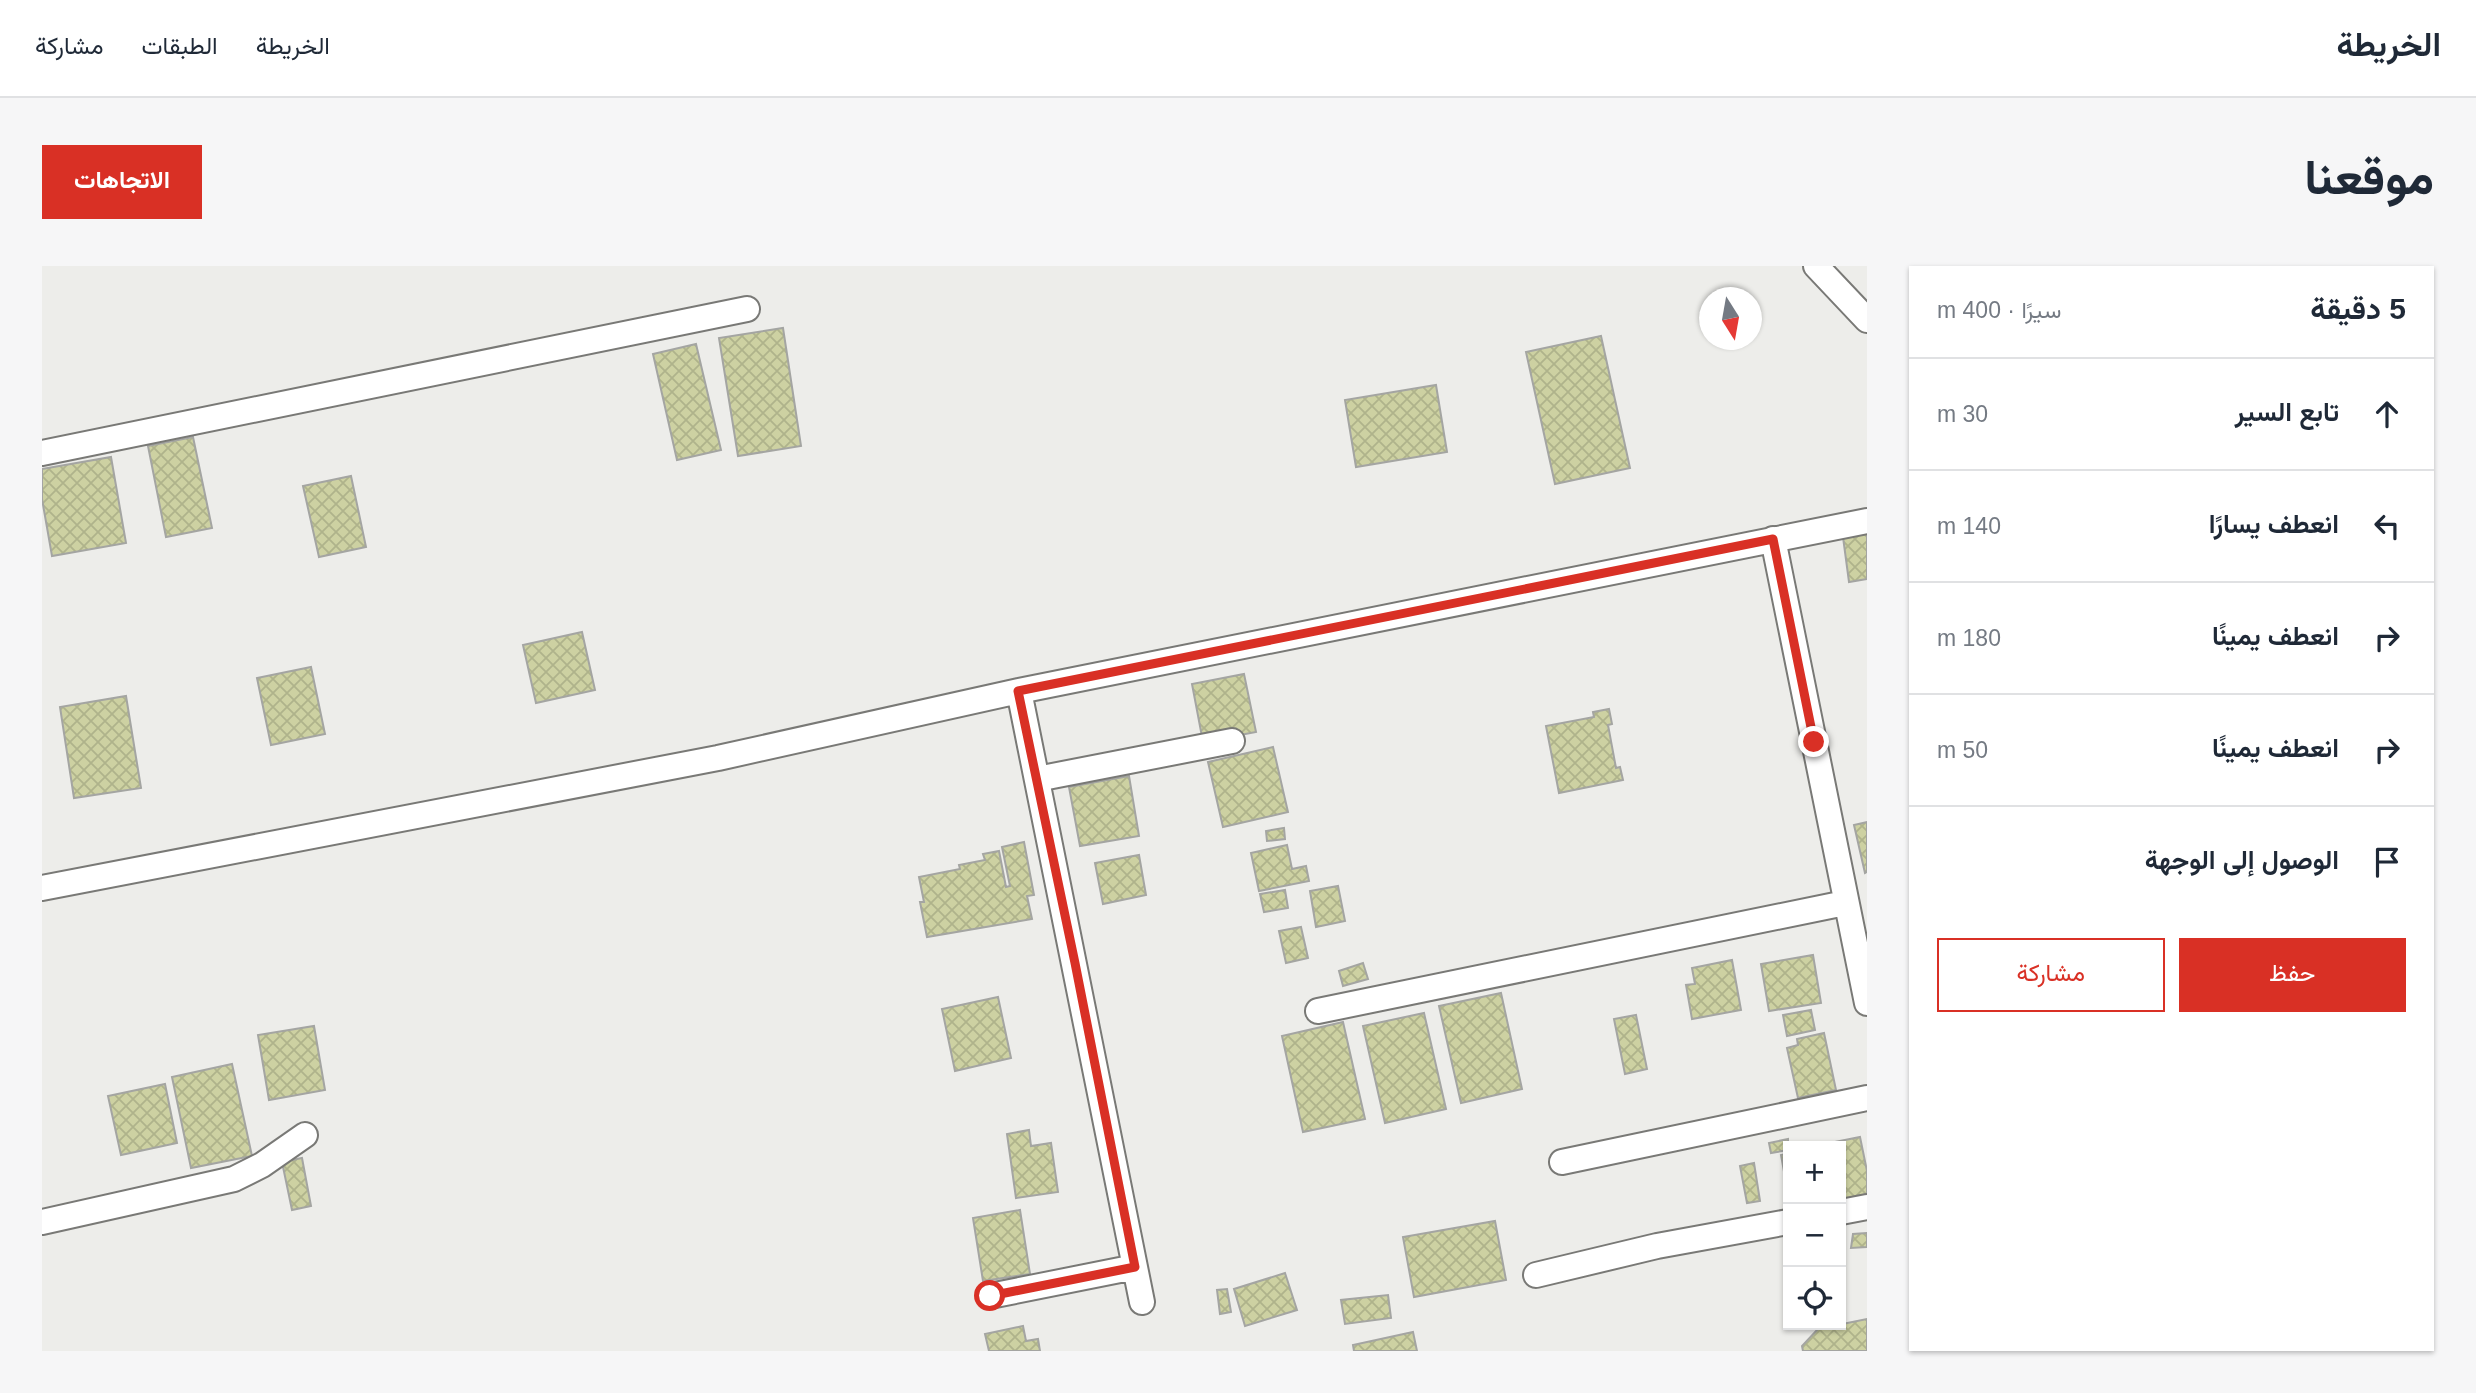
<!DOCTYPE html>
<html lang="ar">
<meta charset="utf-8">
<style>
body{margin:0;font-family:Arial,Vazirmatn,sans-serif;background:#f6f6f7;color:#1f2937;direction:rtl}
.controls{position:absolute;right:21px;bottom:21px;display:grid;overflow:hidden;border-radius:0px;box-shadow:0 2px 5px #0004}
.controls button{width:63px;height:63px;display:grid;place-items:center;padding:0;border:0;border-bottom:2px solid #e0e1e3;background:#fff;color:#1f2937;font:35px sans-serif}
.compass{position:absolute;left:1657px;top:21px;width:63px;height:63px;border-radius:50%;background:#fff;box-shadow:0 2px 5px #0004;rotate:169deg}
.stop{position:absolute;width:21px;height:21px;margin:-16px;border:5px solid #d93025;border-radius:50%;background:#fff}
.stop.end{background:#d93025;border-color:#fff;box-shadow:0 2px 7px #0008}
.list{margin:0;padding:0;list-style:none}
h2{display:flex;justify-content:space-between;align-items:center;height:91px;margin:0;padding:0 28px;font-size:30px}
h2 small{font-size:23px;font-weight:400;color:#747a83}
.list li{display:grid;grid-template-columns:46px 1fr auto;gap:21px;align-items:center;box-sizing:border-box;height:112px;padding:0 28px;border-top:2px solid #e0e1e3}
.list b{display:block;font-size:26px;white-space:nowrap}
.list em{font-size:23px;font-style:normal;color:#747a83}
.actions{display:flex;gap:14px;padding:21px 28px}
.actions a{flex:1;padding:16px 0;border:2px solid #d93025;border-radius:0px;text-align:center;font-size:24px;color:#d93025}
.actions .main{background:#d93025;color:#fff}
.icon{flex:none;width:38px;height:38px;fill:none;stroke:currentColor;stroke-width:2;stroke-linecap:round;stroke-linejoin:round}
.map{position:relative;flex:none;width:1825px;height:1085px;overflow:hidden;direction:ltr;border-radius:0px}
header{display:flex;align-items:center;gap:42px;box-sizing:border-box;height:98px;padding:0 35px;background:#fff;border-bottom:2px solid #e0e1e3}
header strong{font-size:33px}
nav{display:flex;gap:38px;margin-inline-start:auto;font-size:24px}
.intro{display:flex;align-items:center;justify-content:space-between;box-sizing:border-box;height:168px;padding:0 42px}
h1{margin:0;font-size:49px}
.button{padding:18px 32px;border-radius:0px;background:#d93025;color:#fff;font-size:24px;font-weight:700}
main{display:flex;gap:42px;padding:0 42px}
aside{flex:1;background:#fff;border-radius:0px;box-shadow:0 2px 5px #0004}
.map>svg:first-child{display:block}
.building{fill:url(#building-cross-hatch);stroke:#a4a5a2;stroke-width:2}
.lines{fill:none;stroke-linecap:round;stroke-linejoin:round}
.street-casing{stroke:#797976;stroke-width:28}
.street{stroke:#fff;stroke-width:24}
.route{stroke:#d93025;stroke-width:9}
</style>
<header>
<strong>الخريطة</strong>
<nav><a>الخريطة</a><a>الطبقات</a><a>مشاركة</a></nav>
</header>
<div class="intro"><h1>موقعنا</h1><a class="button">الاتجاهات</a></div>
<main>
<aside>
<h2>5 دقيقة<small>سيرًا · 400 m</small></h2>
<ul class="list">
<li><svg class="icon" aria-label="ahead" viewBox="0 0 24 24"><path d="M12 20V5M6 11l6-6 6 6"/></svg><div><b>تابع السير</b></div><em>30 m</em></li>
<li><svg class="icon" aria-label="left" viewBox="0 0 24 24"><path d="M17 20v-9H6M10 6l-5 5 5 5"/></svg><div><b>انعطف يسارًا</b></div><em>140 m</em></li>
<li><svg class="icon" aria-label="right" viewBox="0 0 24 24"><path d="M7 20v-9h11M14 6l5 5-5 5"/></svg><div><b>انعطف يمينًا</b></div><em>180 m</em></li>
<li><svg class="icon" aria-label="right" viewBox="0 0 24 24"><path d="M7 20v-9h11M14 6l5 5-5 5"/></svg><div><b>انعطف يمينًا</b></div><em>50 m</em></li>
<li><svg class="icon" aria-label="arrive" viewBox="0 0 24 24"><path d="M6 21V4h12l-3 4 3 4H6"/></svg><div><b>الوصول إلى الوجهة</b></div></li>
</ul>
<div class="actions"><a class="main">حفظ</a><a>مشاركة</a></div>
</aside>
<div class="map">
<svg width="1825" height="1085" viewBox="0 0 1825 1085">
<defs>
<pattern id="building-cross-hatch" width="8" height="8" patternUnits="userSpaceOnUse" patternTransform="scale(1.75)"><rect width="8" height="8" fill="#cdd1a2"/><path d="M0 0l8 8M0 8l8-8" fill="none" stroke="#afb38b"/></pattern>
</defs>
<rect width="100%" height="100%" fill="#ededea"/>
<path class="building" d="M741,62l18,118 -63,10 -19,-118z
M1559,70l29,132 -75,16 -29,-132z
M654,78l25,106 -44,10 -24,-106z
M1394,119l11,67 -91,15 -11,-67z
M151,171l19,91 -46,9 -18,-91z
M69,191l15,86 -74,13 -10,-57v-30z
M309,210l15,71 -47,10 -16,-71z
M1825,267v46l-18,3 -6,-45z
M540,366l13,58 -59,13 -13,-58z
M269,401l14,67 -54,11 -14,-67z
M1202,408l12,58 -53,10 -11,-58z
M84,430l15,92 -67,10 -14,-91z
M1567,443l3,15 -4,1 8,43 4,-1 3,13 -64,13 -13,-67 48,-9 -1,-5z
M1231,481l15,65 -65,15 -15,-65z
M1087,510l10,60 -59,10 -11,-59z
M1825,556v50l-2,1 -11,-48z
M1242,562l1,11 -18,2 -1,-10z
M982,576l10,53 -7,1 5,23 -105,18 -7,-35h4l-5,-25 41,-8 -1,-4 26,-5 -2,-6 16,-3 7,36 4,-1 -8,-39z
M1245,579l5,24 14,-3 3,15 -50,10 -8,-38z
M1097,589l7,40 -43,9 -8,-41z
M1296,620l7,35 -29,6 -6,-36z
M1243,624l3,18 -24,4 -4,-18z
M1259,661l7,31 -22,5 -7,-32z
M1771,689l8,48 -52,8 -8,-47z
M1690,694l9,50 -49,9 -6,-34 9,-1 -3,-16z
M1321,697l5,16 -25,7 -4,-15z
M1459,727l21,96 -61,14 -22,-97z
M956,731l13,61 -56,13 -13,-62z
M1769,744l4,20 -28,6 -4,-21z
M1382,747l22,96 -61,14 -22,-97z
M1594,749l11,54 -22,5 -11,-55z
M1301,756l22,97 -62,13 -21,-96z
M272,760l11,64 -56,10 -11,-65z
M1782,767l12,57 -38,8 -11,-50 11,-3 -1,-6z
M190,798l20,92 -61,12 -19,-91z
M123,818l12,59 -56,12 -13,-59z
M987,864l2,16 20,-3 7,49 -42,6 -9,-64z
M1818,871l7,34v23l-26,6v-54l-21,-1z
M1746,873v11l-17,3 -2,-10z
M1746,888v34h-1l-6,-33z
M260,892l9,48 -19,4 -10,-48z
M1712,897l6,38 -13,2 -7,-37z
M978,944l10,64 -47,7 -10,-63z
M1453,955l11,59 -92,17 -11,-60z
M1825,967v14l-16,1 2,-14z
M1243,1007l12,37 -52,16 -11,-37z
M1185,1023l4,23 -11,2 -3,-24z
M1346,1029l3,23 -46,6 -4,-24z
M1825,1053v32h-64l-1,-5 16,-17z
M981,1060l3,15 12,-2 2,12h-51l-4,-17z
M1371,1066l4,19h-63l-1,-6z"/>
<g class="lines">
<defs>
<path id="street" d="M1774,0l51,54
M0,187l705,-144
M1731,273l94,464
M977,425l123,611
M995,513l195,-38
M0,622l676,-130 301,-67 848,-170
M1276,745l527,-108
M1520,896l305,-64
M1799,946l26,-5
M0,956l192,-43 28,-14 43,-30
M1494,1009l121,-29 131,-24
M948,1030l145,-29"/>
</defs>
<use href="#street" class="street-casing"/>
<use href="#street" class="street"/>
</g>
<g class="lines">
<path class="route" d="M948,1030l145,-29 -60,-304 -57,-272 755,-152 41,203"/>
</g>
</svg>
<div class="controls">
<button>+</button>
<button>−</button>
<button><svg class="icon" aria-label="locate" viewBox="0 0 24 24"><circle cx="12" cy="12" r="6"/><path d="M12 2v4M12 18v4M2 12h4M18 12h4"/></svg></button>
</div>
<svg class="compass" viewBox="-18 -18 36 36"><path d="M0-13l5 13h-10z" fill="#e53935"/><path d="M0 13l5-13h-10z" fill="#747a83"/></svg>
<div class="stop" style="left:948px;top:1030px"></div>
<div class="stop end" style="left:1772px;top:476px"></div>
</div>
</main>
